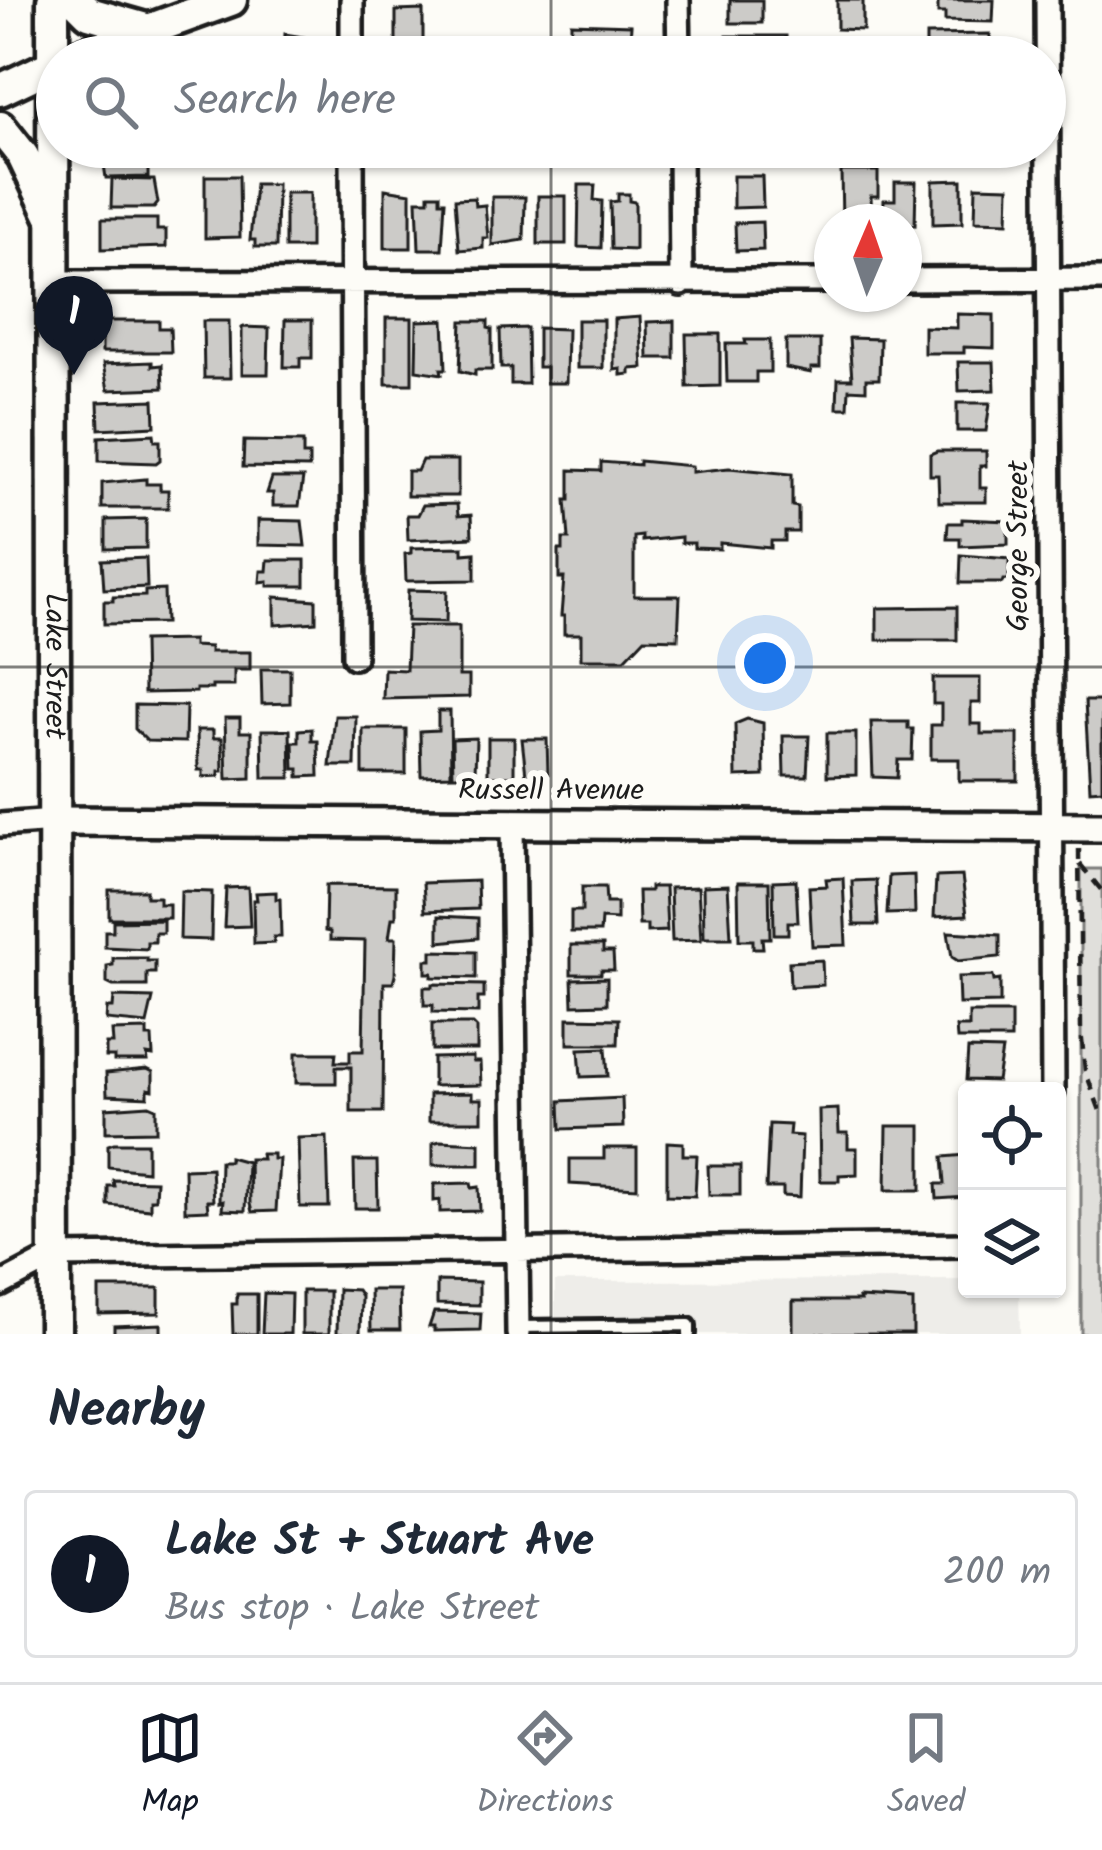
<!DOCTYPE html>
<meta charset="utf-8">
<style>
body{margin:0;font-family:Kalam,sans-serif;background:#f6f6f7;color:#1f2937}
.controls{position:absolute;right:36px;bottom:36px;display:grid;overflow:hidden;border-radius:12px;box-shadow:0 3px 9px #0004}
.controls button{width:108px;height:108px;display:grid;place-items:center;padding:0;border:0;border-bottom:3px solid #e0e1e3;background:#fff;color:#1f2937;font:60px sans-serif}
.compass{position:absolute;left:814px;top:204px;width:108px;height:108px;border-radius:50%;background:#fff;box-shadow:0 3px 9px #0004;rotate:2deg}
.you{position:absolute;left:765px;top:663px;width:42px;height:42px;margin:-30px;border:9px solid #fff;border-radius:50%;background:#1a73e8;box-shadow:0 0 0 18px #1a73e833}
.badge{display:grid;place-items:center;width:78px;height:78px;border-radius:50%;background:#111827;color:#fff;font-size:39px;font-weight:700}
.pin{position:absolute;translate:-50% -99px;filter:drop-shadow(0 3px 6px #0008)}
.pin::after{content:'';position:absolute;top:63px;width:42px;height:36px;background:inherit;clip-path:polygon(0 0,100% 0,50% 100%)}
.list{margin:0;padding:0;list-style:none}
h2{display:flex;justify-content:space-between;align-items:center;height:156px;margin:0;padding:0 48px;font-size:51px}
h2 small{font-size:39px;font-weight:400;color:#747a83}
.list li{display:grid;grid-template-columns:78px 1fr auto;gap:36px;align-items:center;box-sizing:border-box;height:168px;margin:0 24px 24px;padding:0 24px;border:3px solid #e0e1e3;border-radius:12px}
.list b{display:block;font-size:45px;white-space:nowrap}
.list p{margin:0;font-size:39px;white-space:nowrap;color:#747a83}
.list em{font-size:39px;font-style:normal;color:#747a83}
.icon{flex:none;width:66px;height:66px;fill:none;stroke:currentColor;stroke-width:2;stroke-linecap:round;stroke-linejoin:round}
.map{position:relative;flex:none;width:1102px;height:1334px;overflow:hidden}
.search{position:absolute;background:#fff;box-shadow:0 3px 9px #0004;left:36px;right:36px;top:36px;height:132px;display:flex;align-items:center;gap:30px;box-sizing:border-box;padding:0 42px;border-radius:66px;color:#747a83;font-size:45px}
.sheet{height:348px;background:#fff}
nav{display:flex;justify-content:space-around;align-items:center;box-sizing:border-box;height:168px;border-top:3px solid #e0e1e3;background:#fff;font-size:33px;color:#747a83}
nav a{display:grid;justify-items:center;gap:6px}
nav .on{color:#111827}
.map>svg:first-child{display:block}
.built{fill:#eeede9}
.green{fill:#e0dfdb;stroke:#7e7e7c;stroke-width:3}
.building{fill:#cccbc8;stroke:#1c1c1c;stroke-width:3}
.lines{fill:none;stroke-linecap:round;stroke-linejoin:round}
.service-casing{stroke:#1c1c1c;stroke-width:20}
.minor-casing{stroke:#1c1c1c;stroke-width:30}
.tertiary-casing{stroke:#1c1c1c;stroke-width:36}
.secondary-casing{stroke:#1c1c1c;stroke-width:39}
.path{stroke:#1c1c1c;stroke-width:4.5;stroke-dasharray:12 9;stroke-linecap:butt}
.service{stroke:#fdfcf7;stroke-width:10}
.minor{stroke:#fdfcf7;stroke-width:21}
.tertiary{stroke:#fdfcf7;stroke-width:27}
.secondary{stroke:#fdfcf7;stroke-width:30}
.grid{fill:none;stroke:#1c1c1c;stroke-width:3;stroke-opacity:0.55}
.labels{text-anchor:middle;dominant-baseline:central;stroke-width:12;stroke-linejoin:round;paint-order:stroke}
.street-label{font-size:30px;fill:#1c1c1c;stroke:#fdfcf7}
</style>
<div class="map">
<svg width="1102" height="1334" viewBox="0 0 1102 1334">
<rect width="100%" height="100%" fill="#fdfcf7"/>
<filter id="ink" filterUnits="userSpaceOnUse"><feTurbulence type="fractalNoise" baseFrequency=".00833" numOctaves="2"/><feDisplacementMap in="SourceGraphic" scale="24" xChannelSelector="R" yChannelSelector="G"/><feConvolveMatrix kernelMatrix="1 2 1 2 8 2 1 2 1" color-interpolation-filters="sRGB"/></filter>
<g filter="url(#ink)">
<path class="built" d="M967,1280v9h52l1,45h-465v-53z"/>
<path class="green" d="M1081,869h21v465h-21z"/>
<path class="building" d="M730,0h32v23h-32z
M837,0h26v30l-26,-1z
M943,0h51l-1,22 -48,-1v-8h-7v-10z
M423,10v32l-27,1v-32z
M571,23l60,2 -2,32h-58z
M285,34l24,4v19h-25z
M990,34v23h-64v-22z
M727,36h59v21h-53v-3h-6z
M735,147h29v13h-29z
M148,150v27l-42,1 -4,-27z
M841,171h37v25h-7l1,26h-30z
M205,176h34l1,61 -35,1z
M733,176h29l1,31 -30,1z
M112,179l42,1 4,23 -4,5h-43z
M962,180v43l-29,1v-43z
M895,182h21l-1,43 -32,-3 1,-22h11z
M255,184h22l-1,63h-21v-7h-5z
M579,185h16l-1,15 8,1 -1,47 -23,-1z
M976,186l33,1 -1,35 -33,-1z
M385,189l26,4v55h-26z
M285,193h25v55h-25z
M429,194h11v7h5l-3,48h-23l-2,-49h12z
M618,194h11v7l6,1v48l-24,-1 -1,-47 8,-1z
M538,196h28v48h-28z
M492,197h33l-1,43 -32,5z
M474,198l1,8 10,-1 3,33h-5v10l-24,2 -4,-51z
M102,219h55v11h9v17l-64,2z
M762,222l1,28 -27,1 -1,-28z
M957,314l37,1v33l-30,-1v6h-40v-26l33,1z
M640,317l3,51 -13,1v5l-9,1v-6l-7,1v-51z
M386,318h26v66h-26z
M285,320h27v38h-12v9h-16z
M444,320l2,49h-5l1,5 -26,-4 1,-49z
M577,320h26v48h-26z
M102,321h57v7h11l1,24h-69z
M203,321h26l1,57h-26z
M462,321h26v7l4,1v41h-17v5l-15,-4z
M674,321v37h-26l-1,-36z
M242,327l27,1 -1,46h-26z
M527,328l1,56h-17v-16h-10l-1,-39z
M538,328l29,1 -1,54h-20v-16h-8z
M686,334h34v52l-33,1z
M849,338l31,1 -1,40h-13v11l-17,-1 -1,19h-11l1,-29h14z
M745,340h25v32h-14v10h-29l-1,-38h20z
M786,340h34v28h-9v5l-25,-5z
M152,362v4l10,-1 1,23 -55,2 -5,-26z
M958,362h36l1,28 -36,1z
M154,400l1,26 -56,3 -1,-27z
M957,403h33l-4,28h-29z
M154,434l1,7h5v19l-4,3 -57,-2v-24z
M244,441l59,1v13h6v13l-66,-1z
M937,451h49v15h-6v22h6v14h-47l-1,-27h-8v-21z
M422,460h36v36h-51v-25h10z
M639,461l53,5v6l37,-4 63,6v32l6,1v25h-13v9h-14v7l-51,-5v6l-26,-1v-5h-13v-6l-39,4v-5l-8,1v59h46l-2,43 -33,-1 -20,21h-44v-25h-17v-18h-3l3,-38h-5v-28h4v-11h6l-3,-39h4v-30l31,1v-9l38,3z
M272,478h31l-4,28h-26v-13h-6z
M146,479v5h14v6h8v18h-66v-25z
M457,504l1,12 13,-1 1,22 -64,3 -1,-25h11l5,-10z
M146,519v29l-40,1v-29z
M962,519l46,2v23l-48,2v-8h-13l1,-15h14z
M258,520l44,1 3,25 -47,-1z
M463,547v7l12,-1v27l-69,1 -1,-27 6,-1v-5z
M961,555l48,4v21h-6l-1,3h-42z
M146,558l1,29 -43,2 -2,-29z
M268,560h37v26h-37v-5l-8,1 1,-11h6z
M164,590l1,33 -61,1v-23h9v-4l32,-1v-5z
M408,590l39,1 -1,31 -39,-1z
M275,597l41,3v22l-41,3z
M957,607v33h-80v-32z
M408,626h51v50h10v21l-86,2 1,-30 22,1z
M193,640v6l17,1v5h40v18h-16v16h-22v3h-16v3l-52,1 -1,-52z
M261,669h29v34l-28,1z
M933,678h47v25h-9v21h10v10h37v47h-59v-22h-28v-34h10v-21h-8z
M1085,701h17v88l-12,1z
M135,705l51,1 -1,36 -38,-1 -12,-12z
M438,711h12l1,64 -30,1 -1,-45 18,-1z
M335,716h21l-1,50h-25z
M225,718h15v14h11v46l-24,1z
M747,719l16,4 1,53 -28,1 -1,-53z
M871,722h37v7h5l-1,31h-14l-1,18 -24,-1z
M312,729v12h6l1,35 -20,1v-8h-5l-1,-27h6v-12z
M363,729h43v45h-43z
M197,730h16v8h9l1,33h-4v5l-16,1v-7h-5z
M262,730h28l1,48h-28z
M827,733h29v42l-29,1z
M783,736h26l-2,40h-23z
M476,738l-1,37h-22l-1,-36z
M488,738h26v38h-26z
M522,739h25l1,35 -22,1z
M914,875l1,38 -28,1 2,-38z
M962,876l5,39 -33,2 2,-40z
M843,878l3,67 -34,1 -3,-59 18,-1 -1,-7z
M796,880l2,42h-10v12h-14l-1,-53z
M876,880l2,45h-24l-2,-44z
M477,881l1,28 -53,2 -2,-28z
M738,882h31l1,56h-8l1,10h-10v-8h-14z
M326,885l70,1v32h-4l-3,20h7l-1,37 -2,8h-9l-1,129h-32v-45h-15v16h-40v-30h40l-1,9h15v-11h13l2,-110 -35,-1v-8l-5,-1z
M728,885l3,53h-27l-1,-52z
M248,887l2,39 -26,1 2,-39z
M582,887h23l1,16h11v17l-16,-1 -1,13h-29v-21h11z
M650,887h15l2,44 -20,1v-7h-8l-1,-34h12z
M698,887l3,53 -29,1 -2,-53z
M109,890h37v7h13v7h10v14h-60z
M181,891l31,1 -1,48 -31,-1z
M276,892v7h4l1,38h-7v6l-20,1 -1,-44h4l-1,-7z
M439,916l39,2v20l-39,4z
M163,920v13h-8v9h-8v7l-42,-2v-16h8v-10z
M948,932l52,3v22l-42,4 -6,-4z
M571,945h32v7h10l1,18h-13v4h-30z
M432,951l44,1v26l-44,-1v-4h-6v-13h6z
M113,958h34v3h8v12h-8v13h-34l-6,-3v-17l6,-1z
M822,960l1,25 -33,2 -1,-25z
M993,976l1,5 6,-1v23l-41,1 -1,-27z
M607,978v26l-34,1 -1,-26z
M433,984l51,1v13h-6v15l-45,-1v-7h-9v-18h9z
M114,997l39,1 -6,26 -41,-4 1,-12h6z
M969,1013h42v26h-54l-1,-12h13z
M568,1018l51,1 -1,25h-50z
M432,1024h41l4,4v22h-45z
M147,1030v7h5l1,19 -6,-1 1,6h-34v-4h-8v-13h7l-1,-13z
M606,1048l2,28 -27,1 -2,-28z
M968,1049l34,1 -5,31 -31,-1z
M473,1057v5h7l1,23 -48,1v-28z
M147,1069l6,3v18l-5,-1v8l-41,-2 -1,-22z
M472,1093v6h10v22h-53v-27z
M622,1098l1,29 -62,2 -1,-28z
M149,1105l7,3v23l-50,1v-24z
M838,1109l1,24h9v15h9v26l-18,1v6h-19l-1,-71z
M769,1124l21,1 -1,10 13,1 -2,61 -17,-1v-8h-17z
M887,1126h34v64h-35z
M327,1137l2,70h-29l-2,-69z
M440,1141l40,2v22h-47v-22z
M667,1142l16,1v12h14l-2,41 -28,-1z
M114,1143h33v28l-39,-4v-22z
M604,1148h33v40l-67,-4v-25h34z
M261,1154h12v5h6l-3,52 -24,1 -2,-8 -1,-45h13z
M967,1155v42l-30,2 -1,-15h9l-2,-27z
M229,1157l18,5 -2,49 -23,-1 1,-9 -4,1 1,-41h9z
M354,1161h23l1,47h-23z
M708,1166h32v29h-31z
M211,1168l2,33h-6l1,9 -23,1 -1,-42z
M113,1180l43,1 -1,18h-5v10l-42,-4v-19h6z
M471,1183l1,5 7,-1 1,24 -40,1v-12l-6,1v-17z
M437,1281l42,1v23l-42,-1z
M99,1288h60v25l-60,1z
M338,1289l19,1 4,6 -1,38h-23z
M370,1290h29l1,40h-29z
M302,1291h27v43h-27z
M264,1293l27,1 -1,40h-28z
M237,1294h20v40h-24l-1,-30h5z
M859,1298l54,3v33h-120v-33h67z
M434,1312l47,1 -1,17 -46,1v-4h-5z
M161,1324v10h-47v-8z"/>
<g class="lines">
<defs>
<path id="service" d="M518,1327l171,-2v9"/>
<path id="minor" d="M352,0v57
M678,0l1,57
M1047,0l6,1091
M352,147l2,510
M680,147l1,137
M904,280l198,-1
M55,282l777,-1
M512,824l6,510
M0,825l55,-4
M0,1285l55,-29 912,-11"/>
<path id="tertiary" d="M55,821l1047,6"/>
<g id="secondary">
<path id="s1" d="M53,0l2,1334"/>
<path d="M76,0l13,13 60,17"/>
<path d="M74,57l157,-57"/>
<path d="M0,90l57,-27"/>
<path d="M0,127l23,29 28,59"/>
</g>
</defs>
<use href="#service" class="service-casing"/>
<use href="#minor" class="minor-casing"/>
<use href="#tertiary" class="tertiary-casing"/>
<use href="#secondary" class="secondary-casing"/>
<path class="path" d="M1079,849l2,181 4,40 17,46
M1080,864l22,27"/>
<use href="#service" class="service"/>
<use href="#minor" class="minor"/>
<use href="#tertiary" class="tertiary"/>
<use href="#secondary" class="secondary"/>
</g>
</g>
<path class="grid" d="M551,0v57M551,147v1187M0,667h1102"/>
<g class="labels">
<g class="street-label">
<text transform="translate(1019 546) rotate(-90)">George Street</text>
<text stroke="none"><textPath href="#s1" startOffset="666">Lake Street</textPath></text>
<text x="551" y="791">Russell Avenue</text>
</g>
</g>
</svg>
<div class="controls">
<button><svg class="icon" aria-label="locate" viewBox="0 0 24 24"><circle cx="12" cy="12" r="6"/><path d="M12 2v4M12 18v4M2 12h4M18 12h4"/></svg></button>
<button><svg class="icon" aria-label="layers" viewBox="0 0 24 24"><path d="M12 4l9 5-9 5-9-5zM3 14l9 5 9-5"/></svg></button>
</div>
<svg class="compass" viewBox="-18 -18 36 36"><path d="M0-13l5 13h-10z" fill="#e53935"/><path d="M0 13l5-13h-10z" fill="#747a83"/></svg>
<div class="you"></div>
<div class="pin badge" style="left:74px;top:375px">1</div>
<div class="search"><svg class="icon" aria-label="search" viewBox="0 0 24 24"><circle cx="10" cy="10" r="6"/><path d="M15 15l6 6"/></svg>Search here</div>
</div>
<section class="sheet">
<h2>Nearby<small></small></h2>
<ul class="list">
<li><span class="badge">1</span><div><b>Lake St + Stuart Ave</b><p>Bus stop · Lake Street</p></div><em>200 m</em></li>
</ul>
</section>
<nav>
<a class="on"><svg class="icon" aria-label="map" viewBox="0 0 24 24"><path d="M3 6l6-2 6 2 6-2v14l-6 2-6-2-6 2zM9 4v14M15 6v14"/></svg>Map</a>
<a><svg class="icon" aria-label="directions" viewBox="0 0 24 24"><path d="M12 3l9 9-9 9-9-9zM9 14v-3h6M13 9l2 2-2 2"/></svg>Directions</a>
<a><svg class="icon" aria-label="saved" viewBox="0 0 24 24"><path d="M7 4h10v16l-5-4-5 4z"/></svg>Saved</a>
</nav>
